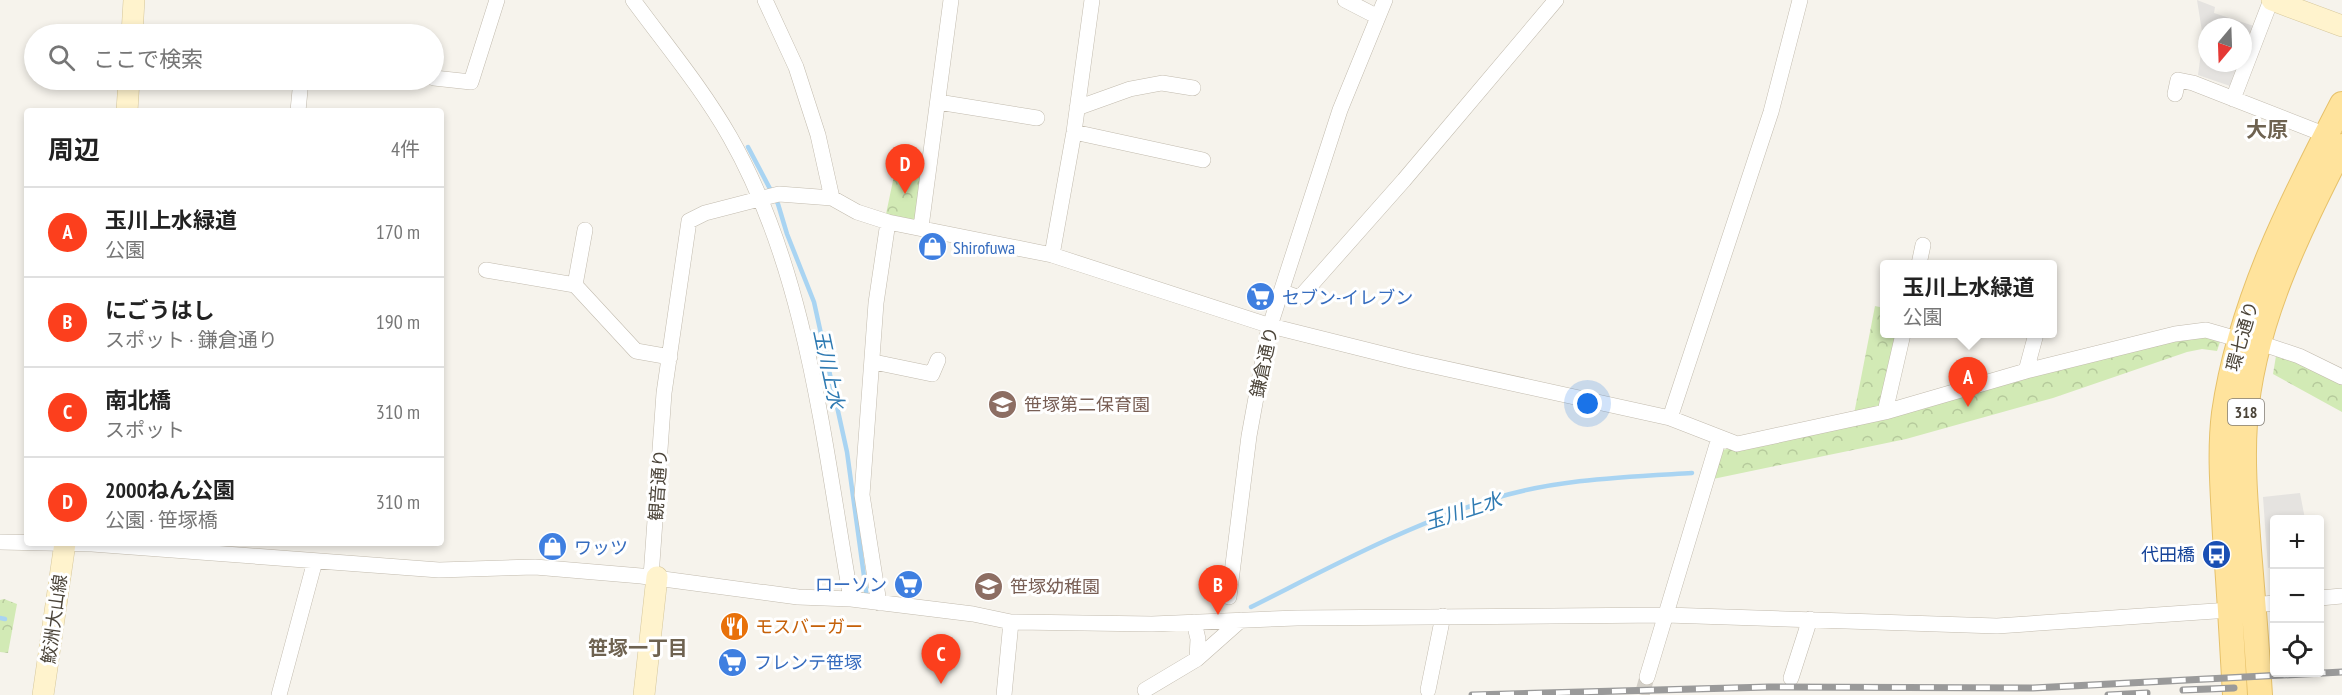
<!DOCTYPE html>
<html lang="ja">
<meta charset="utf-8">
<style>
body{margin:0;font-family:"PT Sans Narrow","Noto Sans JP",sans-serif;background:#f6f6f6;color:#222}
.controls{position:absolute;right:18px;bottom:18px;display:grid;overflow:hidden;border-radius:6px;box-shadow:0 3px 9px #0003}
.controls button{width:54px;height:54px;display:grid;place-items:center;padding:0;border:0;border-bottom:2px solid #e0e0e0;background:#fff;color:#222;font:30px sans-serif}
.compass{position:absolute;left:2198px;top:18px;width:54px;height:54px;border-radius:50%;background:#fff;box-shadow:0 3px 9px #0003;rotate:199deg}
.you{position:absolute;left:1588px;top:404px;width:21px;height:21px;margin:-15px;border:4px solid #fff;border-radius:50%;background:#1a73e8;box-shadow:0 0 0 9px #1a73e833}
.badge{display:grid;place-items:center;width:39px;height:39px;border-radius:50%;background:#fc3f1d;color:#fff;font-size:20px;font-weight:700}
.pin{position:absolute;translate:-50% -50px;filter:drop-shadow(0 2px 3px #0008)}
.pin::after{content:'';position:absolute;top:32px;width:21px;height:18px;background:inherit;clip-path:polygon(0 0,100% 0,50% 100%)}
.popup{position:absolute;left:1880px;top:260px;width:177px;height:78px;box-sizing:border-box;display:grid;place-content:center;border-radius:6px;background:#fff;filter:drop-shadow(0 2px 4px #0005);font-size:20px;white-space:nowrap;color:#767676}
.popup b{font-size:22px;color:#222}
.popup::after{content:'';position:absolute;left:50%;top:100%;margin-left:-12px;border:12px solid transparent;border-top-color:#fff}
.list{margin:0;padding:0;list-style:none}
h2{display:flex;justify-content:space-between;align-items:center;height:78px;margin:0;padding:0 24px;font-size:26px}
h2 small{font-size:20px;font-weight:400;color:#767676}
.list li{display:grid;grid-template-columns:39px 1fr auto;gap:18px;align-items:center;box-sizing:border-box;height:90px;padding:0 24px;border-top:2px solid #e0e0e0}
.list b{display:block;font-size:22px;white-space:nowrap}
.list p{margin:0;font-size:20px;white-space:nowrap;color:#767676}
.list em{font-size:20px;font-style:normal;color:#767676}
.icon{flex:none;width:33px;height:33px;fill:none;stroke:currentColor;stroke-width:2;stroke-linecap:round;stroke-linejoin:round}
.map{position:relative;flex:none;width:2342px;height:695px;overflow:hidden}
.search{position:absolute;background:#fff;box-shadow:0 3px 9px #0003;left:24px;top:24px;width:420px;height:66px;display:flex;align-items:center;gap:15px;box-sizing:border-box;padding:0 21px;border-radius:33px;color:#767676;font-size:22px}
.panel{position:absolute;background:#fff;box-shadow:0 3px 9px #0003;left:24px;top:108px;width:420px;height:438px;border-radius:6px}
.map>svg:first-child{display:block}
.park{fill:url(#park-crowns)}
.parking{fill:#e5e3e0}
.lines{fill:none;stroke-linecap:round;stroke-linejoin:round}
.stream{stroke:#a9d4f2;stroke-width:4.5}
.street-tunnel{stroke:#d4d0c8;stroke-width:15;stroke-dasharray:15 8;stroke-linecap:butt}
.street-casing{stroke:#c2bbae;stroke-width:16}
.secondary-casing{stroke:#d6c79b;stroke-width:22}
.primary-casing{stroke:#e6c16a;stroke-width:26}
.street{stroke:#fff;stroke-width:15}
.secondary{stroke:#fff3cd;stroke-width:21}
.primary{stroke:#ffe39c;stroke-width:24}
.rail-casing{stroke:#9a9a9a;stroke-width:7}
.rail{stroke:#fff;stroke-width:4.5;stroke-dasharray:14;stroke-linecap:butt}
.labels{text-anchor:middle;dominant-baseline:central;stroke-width:6;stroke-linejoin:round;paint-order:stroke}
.shield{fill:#fff;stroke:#817c74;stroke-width:1.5}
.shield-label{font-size:16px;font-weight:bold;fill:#4b4439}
.shop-label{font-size:18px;fill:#366cbe;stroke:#fff;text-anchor:start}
.street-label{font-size:18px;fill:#4b4439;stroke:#fff}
.education-label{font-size:18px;fill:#785e54;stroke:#fff;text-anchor:start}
.transit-label{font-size:18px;fill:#164399;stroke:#fff;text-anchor:end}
.food-label{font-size:18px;fill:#c56008;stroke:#fff;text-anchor:start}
.water-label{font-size:20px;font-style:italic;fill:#2e7ab2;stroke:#fff}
.neighbourhood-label{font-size:20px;font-weight:bold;fill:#6e6250;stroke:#fff}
.quarter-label{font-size:21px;font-weight:bold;fill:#6e6250;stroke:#fff}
</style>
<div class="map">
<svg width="2342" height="695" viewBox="0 0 2342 695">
<defs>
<pattern id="park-crowns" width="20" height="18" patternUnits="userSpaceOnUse" patternTransform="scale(1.5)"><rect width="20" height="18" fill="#d2eab5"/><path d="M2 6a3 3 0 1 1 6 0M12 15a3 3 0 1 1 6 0" fill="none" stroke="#b6ca9c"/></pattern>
</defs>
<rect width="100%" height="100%" fill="#f6f3ec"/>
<path class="park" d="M895,171l28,3 -8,46 -29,-6z
M1875,306l9,2v26h15l-15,73 -30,7z
M2207,336l14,3 -4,12 -15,-2 -15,3 -134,46 -147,41 -193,40 8,-29 73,-11 270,-73 106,-25z
M2281,355l61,29v28l-69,-38 3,-18z
M4,599l13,5 -9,49 -8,-1v-52z"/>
<path class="parking" d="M2197,0l18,7 -1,6 40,13 -11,31v-30h-36v36h34l-8,24 -35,-12 5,-37z
M2300,493l5,26 -31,1v47l-6,1 -5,-71z"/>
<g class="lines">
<path class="stream" d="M748,147l30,57 9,30 27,68 33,150 20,146
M1251,607c78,-39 155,-81 238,-107 65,-21 135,-23 203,-27
M0,618l5,1"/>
<path class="street-tunnel" d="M1642,695l5,-18"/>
<defs>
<path id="street" d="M633,0c33,45 69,88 97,137 78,137 94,309 121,462
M765,0l31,67 22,68 14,63
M1345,0l33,17
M434,78l37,4 26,-82
M2175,94l3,-14 15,3 133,52
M2233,99l38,-99
M938,102l99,16
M1077,108l53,-19 32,-6 31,5
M298,111l3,-31
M1074,132l129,28
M921,227l30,-227
M1052,255l22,-123 18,-132
M1919,264l4,-19
M486,270l89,15 61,66 34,6
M575,285l10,-55
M1283,292l14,5 6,-3 101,-114 152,-180
M2260,343l39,13 43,21
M874,362l58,12 6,-14
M2026,371l10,-37
M1885,412l18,-78
M1670,418l101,-306 29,-112
M0,542l92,2 347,26 96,-3 106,9 157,21 53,2 122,15 38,8 141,2 145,-6 369,-3 331,11 233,-16
M651,577l13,-184 25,-172 16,-8 74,-19 53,4 25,14 31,10 164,33 219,71 140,35 259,57 67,26 148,-32 141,-41 149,-37 31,-4 35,10
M1229,597l20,-161 19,-104 72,-222 45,-110
M2320,598l22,-2
M879,603l-17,-108 14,-192 12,-81
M2254,605l20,-2
M1194,622l4,17 -1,20
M1647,677l72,-239
M1791,678l19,-59
M1145,690l52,-31 44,-39
M1428,690l15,-74
M279,695l36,-134
M1004,695l7,-73"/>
<path id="secondary" d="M2272,0l70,26
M132,34l2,-34
M127,111l2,-31
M43,695l22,-152
M644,695l13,-118"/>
<path id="primary" d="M2235,695c-3,-53 -6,-106 -10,-159 -2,-40 -6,-83 -1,-123 16,-111 67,-211 118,-309
M2260,695c-3,-48 -7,-97 -11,-145 -3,-42 -7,-85 -4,-127 7,-99 53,-190 97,-277"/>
</defs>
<use href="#street" class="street-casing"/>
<use href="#secondary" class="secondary-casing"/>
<use href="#primary" class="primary-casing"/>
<use href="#street" class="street"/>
<use href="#secondary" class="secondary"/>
<use href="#primary" class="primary"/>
<defs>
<path id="rail" d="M2183,690l51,-2
M1472,695l297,-8 264,1 309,-16
M2108,695l39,-2"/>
</defs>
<use href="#rail" class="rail-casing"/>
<use href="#rail" class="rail"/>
</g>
<defs>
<symbol id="shop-disc" viewBox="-11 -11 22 22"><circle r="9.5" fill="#3f7fe0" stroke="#fff"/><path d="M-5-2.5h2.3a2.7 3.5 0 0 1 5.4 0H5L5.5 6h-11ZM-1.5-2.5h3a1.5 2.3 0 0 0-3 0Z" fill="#fff"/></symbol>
<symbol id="supermarket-disc" viewBox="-11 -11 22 22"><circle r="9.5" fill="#3f7fe0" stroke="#fff"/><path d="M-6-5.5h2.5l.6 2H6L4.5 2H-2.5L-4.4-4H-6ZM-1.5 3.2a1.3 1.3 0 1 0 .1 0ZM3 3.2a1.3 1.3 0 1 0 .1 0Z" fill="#fff"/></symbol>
<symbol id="school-disc" viewBox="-11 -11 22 22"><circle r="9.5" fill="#8d6e63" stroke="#fff"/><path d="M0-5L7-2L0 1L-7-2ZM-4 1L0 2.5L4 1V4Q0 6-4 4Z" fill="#fff"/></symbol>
<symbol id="bus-disc" viewBox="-11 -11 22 22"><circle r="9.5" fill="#1a4fb4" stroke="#fff"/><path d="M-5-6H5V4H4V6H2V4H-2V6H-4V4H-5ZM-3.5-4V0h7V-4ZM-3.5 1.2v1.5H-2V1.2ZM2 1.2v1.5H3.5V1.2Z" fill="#fff"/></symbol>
<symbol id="restaurant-disc" viewBox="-11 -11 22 22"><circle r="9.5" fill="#e8710a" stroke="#fff"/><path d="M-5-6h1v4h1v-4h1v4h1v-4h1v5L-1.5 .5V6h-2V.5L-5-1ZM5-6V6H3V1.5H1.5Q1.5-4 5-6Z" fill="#fff"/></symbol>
</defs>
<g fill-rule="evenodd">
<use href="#shop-disc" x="916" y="230" width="33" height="33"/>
<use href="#supermarket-disc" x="1244" y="280" width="33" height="33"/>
<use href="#school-disc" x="986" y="388" width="33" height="33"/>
<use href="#shop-disc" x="536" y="530" width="33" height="33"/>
<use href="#bus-disc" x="2200" y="538" width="33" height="33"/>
<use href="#supermarket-disc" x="892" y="568" width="33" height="33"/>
<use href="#school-disc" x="972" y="570" width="33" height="33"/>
<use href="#restaurant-disc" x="718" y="610" width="33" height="33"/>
<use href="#supermarket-disc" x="716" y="646" width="33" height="33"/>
</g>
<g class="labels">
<rect class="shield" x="2228" y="399" width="36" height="26" rx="4.5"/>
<g class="shield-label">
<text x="2246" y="412">318</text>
</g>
<g class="shop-label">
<text x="953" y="247">Shirofuwa</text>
<text x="1282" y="297">セブン-イレブン</text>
<text x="574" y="547">ワッツ</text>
<text x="887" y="584" text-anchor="end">ローソン</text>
<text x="754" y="662">フレンテ笹塚</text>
</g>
<g class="street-label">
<text transform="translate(2242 336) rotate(-74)">環七通り</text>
<text transform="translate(1264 362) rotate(-78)">鎌倉通り</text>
<text transform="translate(658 485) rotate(-86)">観音通り</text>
<text transform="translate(54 619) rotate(-82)">鮫洲大山線</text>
</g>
<g class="education-label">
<text x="1024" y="404">笹塚第二保育園</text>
<text x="1010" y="586">笹塚幼稚園</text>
</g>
<g class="transit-label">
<text x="2195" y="554">代田橋</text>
</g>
<g class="food-label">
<text x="755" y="626">モスバーガー</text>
</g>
<g class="water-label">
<text transform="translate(829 369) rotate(78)">玉川上水</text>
<text transform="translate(1463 511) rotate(-18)">玉川上水</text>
</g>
<g class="neighbourhood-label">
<text x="638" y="648">笹塚一丁目</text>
</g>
<g class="quarter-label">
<text x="2267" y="129">大原</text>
</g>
</g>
</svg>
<div class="controls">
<button>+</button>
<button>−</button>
<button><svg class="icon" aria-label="locate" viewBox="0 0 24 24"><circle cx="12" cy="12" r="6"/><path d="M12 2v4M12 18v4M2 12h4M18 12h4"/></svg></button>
</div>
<svg class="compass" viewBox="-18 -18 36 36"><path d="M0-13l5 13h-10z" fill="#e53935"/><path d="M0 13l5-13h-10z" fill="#767676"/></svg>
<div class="you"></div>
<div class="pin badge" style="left:1968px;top:407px">A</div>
<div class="popup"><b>玉川上水緑道</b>公園</div>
<div class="pin badge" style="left:1218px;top:615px">B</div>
<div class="pin badge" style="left:941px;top:684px">C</div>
<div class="pin badge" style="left:905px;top:194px">D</div>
<div class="search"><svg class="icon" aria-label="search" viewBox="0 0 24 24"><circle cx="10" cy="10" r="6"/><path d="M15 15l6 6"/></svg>ここで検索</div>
<section class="panel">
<h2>周辺<small>4件</small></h2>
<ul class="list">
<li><span class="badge">A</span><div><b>玉川上水緑道</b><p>公園</p></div><em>170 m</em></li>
<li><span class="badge">B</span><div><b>にごうはし</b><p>スポット · 鎌倉通り</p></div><em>190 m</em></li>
<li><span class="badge">C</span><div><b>南北橋</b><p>スポット</p></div><em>310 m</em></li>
<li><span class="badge">D</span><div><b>2000ねん公園</b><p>公園 · 笹塚橋</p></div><em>310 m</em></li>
</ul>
</section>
</div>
